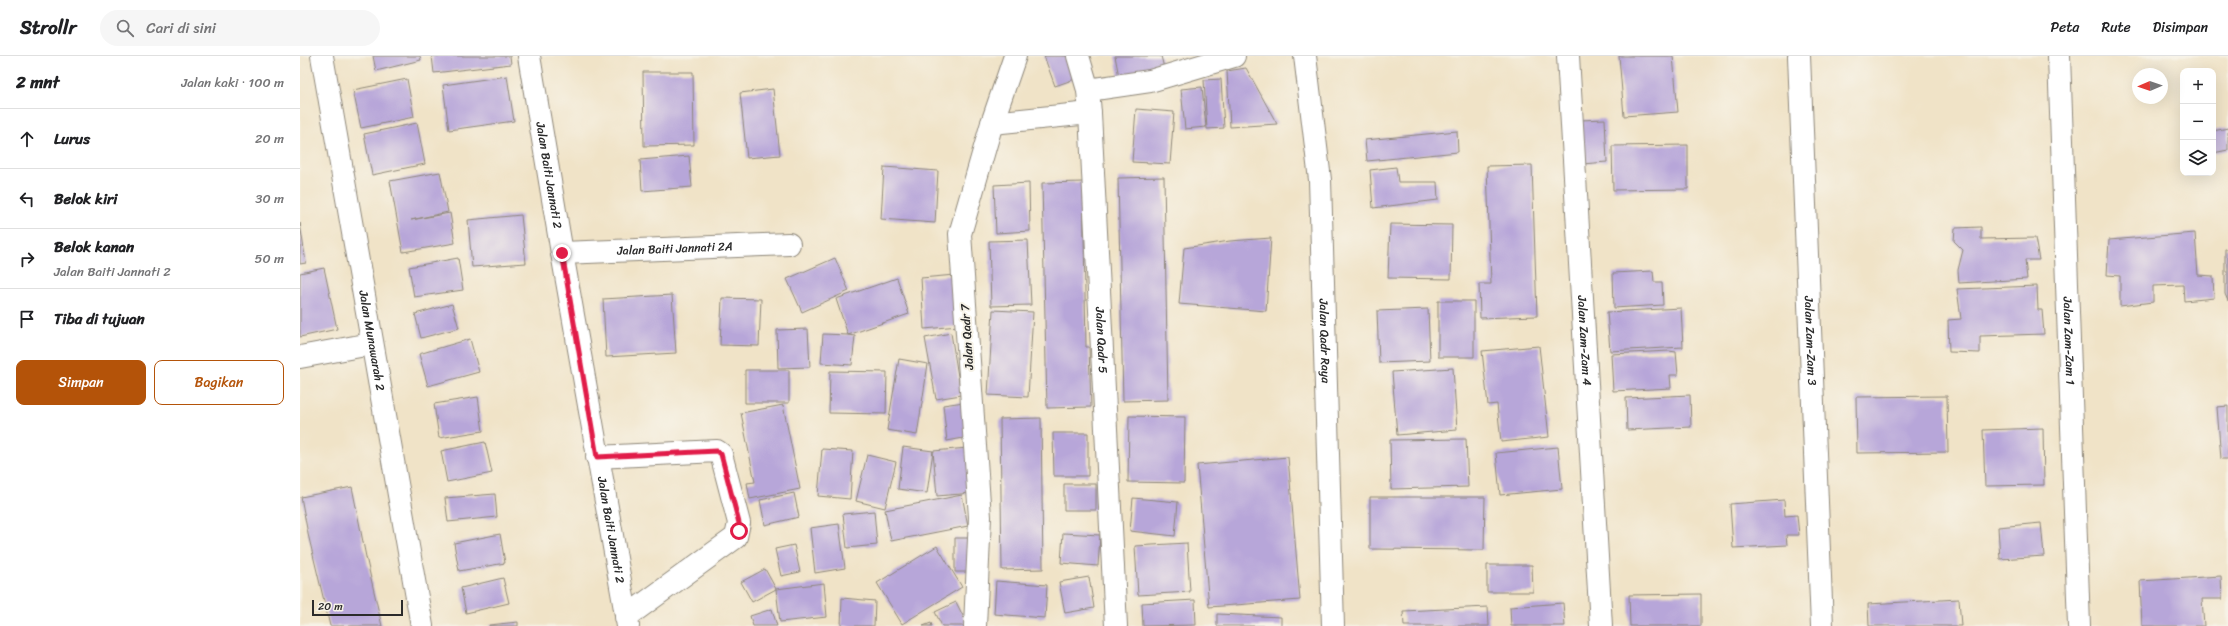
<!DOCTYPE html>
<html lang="id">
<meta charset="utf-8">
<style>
body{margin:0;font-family:Sriracha,sans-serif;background:#f6f6f6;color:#202124}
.controls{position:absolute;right:12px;top:12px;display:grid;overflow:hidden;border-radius:8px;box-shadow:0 4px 16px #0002}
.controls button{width:36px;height:36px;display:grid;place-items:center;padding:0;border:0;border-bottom:1px solid #e0e0e0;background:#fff;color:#202124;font:20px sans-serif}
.compass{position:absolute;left:1832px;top:12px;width:36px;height:36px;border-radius:50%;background:#fff;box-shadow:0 4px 16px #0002;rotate:268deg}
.scale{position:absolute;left:12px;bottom:10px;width:91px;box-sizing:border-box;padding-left:4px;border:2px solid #2b2b2b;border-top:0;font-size:11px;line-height:14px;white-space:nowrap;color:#2b2b2b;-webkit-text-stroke:3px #f7f3e8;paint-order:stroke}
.stop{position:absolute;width:12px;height:12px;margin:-9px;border:3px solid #e11d48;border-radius:50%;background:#fff}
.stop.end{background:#e11d48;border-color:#fff;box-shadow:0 1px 4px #0008}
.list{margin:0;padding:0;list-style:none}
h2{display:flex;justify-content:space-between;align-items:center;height:52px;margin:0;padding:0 16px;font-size:17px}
h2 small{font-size:13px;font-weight:400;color:#757577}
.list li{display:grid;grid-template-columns:26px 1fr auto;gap:12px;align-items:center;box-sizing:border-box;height:60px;padding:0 16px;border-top:1px solid #e0e0e0}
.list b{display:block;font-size:15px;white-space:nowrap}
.list p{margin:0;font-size:13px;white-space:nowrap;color:#757577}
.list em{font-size:13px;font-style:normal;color:#757577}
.actions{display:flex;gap:8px;padding:12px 16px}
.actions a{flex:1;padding:9px 0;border:1px solid #b45309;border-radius:8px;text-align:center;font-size:14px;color:#b45309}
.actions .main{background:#b45309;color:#fff}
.icon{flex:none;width:22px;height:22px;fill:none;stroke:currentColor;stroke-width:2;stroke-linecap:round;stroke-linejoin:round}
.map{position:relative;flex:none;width:1928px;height:570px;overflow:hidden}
header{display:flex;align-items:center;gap:24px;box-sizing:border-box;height:56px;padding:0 20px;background:#fff;border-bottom:1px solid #e0e0e0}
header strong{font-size:19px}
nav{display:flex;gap:22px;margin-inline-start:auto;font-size:14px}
.search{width:280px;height:36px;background:#f6f6f6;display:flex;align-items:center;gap:10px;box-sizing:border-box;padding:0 14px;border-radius:22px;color:#757577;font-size:15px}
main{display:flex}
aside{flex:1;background:#fff}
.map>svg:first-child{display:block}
.building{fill:#b7a6d9}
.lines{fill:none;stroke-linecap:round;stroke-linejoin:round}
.minor-casing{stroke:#8e8779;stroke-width:24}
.minor{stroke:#fff;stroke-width:22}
.route{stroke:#e11d48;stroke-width:5}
.labels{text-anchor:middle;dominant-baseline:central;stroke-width:4;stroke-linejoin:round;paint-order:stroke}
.street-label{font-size:12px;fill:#2b2b2b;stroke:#f7f3e8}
</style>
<header>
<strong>Strollr</strong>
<div class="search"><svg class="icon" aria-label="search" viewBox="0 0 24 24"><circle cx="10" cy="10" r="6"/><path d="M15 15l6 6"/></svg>Cari di sini</div>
<nav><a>Peta</a><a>Rute</a><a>Disimpan</a></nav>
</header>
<main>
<aside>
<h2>2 mnt<small>Jalan kaki · 100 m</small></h2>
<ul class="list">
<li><svg class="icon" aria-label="ahead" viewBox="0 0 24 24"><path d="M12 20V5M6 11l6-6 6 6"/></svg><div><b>Lurus</b></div><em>20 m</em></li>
<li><svg class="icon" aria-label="left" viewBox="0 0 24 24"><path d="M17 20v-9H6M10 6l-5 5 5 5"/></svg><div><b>Belok kiri</b></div><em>30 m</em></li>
<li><svg class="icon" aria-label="right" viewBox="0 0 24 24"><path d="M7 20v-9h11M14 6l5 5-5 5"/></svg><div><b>Belok kanan</b><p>Jalan Baiti Jannati 2</p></div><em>50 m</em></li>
<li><svg class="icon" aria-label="arrive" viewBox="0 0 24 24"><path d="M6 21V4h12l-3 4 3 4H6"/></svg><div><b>Tiba di tujuan</b></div></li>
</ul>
<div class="actions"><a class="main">Simpan</a><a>Bagikan</a></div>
</aside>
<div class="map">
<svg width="1928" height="570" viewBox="0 0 1928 570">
<rect width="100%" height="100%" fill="#f7f3e8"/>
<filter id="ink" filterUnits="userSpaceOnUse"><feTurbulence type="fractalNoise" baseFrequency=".025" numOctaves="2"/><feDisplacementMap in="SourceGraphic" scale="8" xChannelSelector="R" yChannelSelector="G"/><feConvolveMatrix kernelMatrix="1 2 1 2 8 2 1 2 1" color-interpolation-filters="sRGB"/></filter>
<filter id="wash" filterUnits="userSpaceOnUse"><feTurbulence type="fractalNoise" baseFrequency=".012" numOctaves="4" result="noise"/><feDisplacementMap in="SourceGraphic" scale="16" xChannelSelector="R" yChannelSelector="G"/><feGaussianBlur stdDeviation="0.9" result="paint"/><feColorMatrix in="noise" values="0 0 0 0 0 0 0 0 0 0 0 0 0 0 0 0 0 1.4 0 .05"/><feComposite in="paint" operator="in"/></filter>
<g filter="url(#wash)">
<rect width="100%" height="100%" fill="#f0e3c7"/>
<g id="blocks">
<path class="building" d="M73,0h47l1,4 -45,11z
M132,0h78l1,8 -77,9z
M744,0h23l8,23 -20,7z
M815,0h46l4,16 -45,10z
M1319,0h54l5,56 -54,4z
M946,12l31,56 -47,3 -3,-56z
M343,16h50l1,73 -50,1z
M207,20l7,45 -65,9 -6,-45z
M107,23l7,38 -53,11 -8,-38z
M921,23l3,49 -17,1 -3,-49z
M902,31l4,40 -21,2 -4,-40z
M473,33l7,66 -33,3 -7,-65z
M836,53l38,3 -4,52 -38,-2z
M1305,63l2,43 -25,2 -2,-44z
M117,67l8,41 -53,11 -8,-41z
M1928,72v22l-15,3v-22z
M1157,75l1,21 -91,9 -2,-21z
M1388,89v44l-75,1 -1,-44z
M389,100l3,31 -50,4 -2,-31z
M1232,109l5,151 -57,2 -1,-34h12l-4,-118z
M584,111l54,4 -3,52 -54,-4z
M1096,111l2,15h39l1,18 -65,8 -3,-38z
M140,116l8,40 -37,8 39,-7 5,30 -52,9 -13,-71z
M864,121l4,223 -45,1 -5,-223z
M783,126l3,165h3l2,60 -44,1 -5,-225z
M729,127l1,48 -34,2 -2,-48z
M221,159l5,48 -54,4 -4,-47z
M0,167l6,40 -6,1z
M1090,168l62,1 -1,54 -63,-1z
M1681,171v12l54,-1 4,22h-14l2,19 -68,4 -1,-13 5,-20 -9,-9 1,-13z
M1895,177l3,42 15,1 1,22 -30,3 -1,-16 -30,1v16l-33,4v-30l-13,-1 2,-35z
M971,182l-5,73 -87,-7 5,-56 46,-7z
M728,184l3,65 -40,1 -2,-65z
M1925,193h3v52l-3,-7z
M158,202l5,32 -49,7 -5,-30z
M535,202l14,33 -47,21 -15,-33z
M24,212l13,61 -37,8v-64z
M1353,215l1,11h8l1,23 -49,3 -1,-35z
M655,219l4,51 -35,3 -3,-51z
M597,222l12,36 -61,21 7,1 -3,29 -31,-2 2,-29 25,1 -12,-36z
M1737,230l1,24h4l2,24 -64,2v17l-31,-1 -1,-32 13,-1 -4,-30z
M372,239l4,58 -70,4 -3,-58z
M422,242l39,1 -2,47 -39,-1z
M1138,245h36v56h-36z
M152,248l7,24 -38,10 -6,-24z
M1381,252l2,39 -73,4 -3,-39z
M1128,253l2,52 -51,2 -2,-52z
M693,254l40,2 -5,85 -40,-2z
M508,273l2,38 -32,1 -1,-38z
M651,277l10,62 -25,4 -11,-61z
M170,283l9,33 -51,14 -9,-32z
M1239,290l10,91 -48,5 -4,-38 -9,1 -6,-54z
M1369,295l7,1 2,23h-8l1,13 -58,3 -2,-37z
M599,303l29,5 -11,71 -30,-5z
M1153,312l4,62 -60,5 -5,-63z
M445,314h44v33h-44z
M530,315l57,1 -1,42 -57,-1z
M1390,339l1,32 -64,3 -1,-32z
M1647,340l1,56 -91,1 -1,-56z
M178,341l5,34 -44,7 -5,-34z
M664,346l5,35 -22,4 -4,-36z
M483,349l17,84 -50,10 -3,-16 8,-1 -14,-69z
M1928,350v53h-7l-4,-52z
M829,360l56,1 -1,66 -56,-1z
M741,362l2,151 -41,1 -2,-151z
M1743,372l1,57 -59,1 -2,-56z
M753,377h35v43h-34z
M1166,383l2,48 -77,2 -1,-49z
M185,386l7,31 -45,9 -6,-31z
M603,391l30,4 -6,42 -29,-4z
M1258,391l4,42 -62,6 -4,-42z
M668,392l4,45 -35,3 -4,-45z
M522,393l31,2 -3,48 -32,-3z
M567,399l29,7 -11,46 -29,-7z
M988,401l12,143 -91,7 -12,-142z
M764,428h32v26h-32z
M52,431l14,70 16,69h-52l-22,-92 -7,-37z
M494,437l5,24 -34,8 -5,-25z
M195,438l2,23 -49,5 -3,-24z
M662,439l6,31 -77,15 -6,-31z
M1070,441h115l-1,53 -114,-1z
M833,442l45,4 -3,34 -45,-5z
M1484,444l1,16 12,-1 2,20h-13l1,10 -54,3 -3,-44z
M574,455l3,34 -30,3 -4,-34z
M1741,467l3,33 -44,3 -2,-32z
M539,468l6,44 -30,5 -5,-45z
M763,477l37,2 -2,31 -37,-3z
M200,478l5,29 -46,8 -5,-28z
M655,482h17l-1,34h-16z
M887,487l3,49 -52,3 -3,-49z
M494,489l6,27 -19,4 -6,-27z
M637,490l25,41 -60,37 -25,-41z
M1187,509h45l1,27h-46z
M465,513l11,20 -24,13 -11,-20z
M1921,520l1,23h-20l2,27h-62l-2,-45z
M789,521l5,31 -29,5 -6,-31z
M203,522l6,25 -43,10 -5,-25z
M696,525l51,4 -2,33 -51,-4z
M524,527l3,34 -47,5 -4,-33z
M1401,538v32h-71l-1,-31z
M542,542l33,3 -1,25h-33z
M1659,543l2,27h-92l-1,-22z
M895,544l1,25 -53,1 -1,-23z
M656,546l12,24h-26l-7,-14z
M1263,547l2,23h-54l-1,-19z
M1188,551l1,19h-85l-1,-15z
M472,553l5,17h-24l-3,-10z
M917,558l64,3v9h-64z
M218,566v4h-29v-1z
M631,567l1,3h-9z"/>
</g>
</g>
<g filter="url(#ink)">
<use href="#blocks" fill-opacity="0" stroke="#8e8779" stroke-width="1"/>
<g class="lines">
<defs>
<g id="minor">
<path id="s1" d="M22,0l100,570"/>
<path id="s2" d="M229,0l33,197 66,373"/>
<path id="s3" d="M778,0l10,34 2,23 26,513"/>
<path id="s4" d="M1005,0l15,124 13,446"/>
<path id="s5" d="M1268,0l33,570"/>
<path id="s6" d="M1499,0l23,570"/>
<path id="s7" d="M1759,0l20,570"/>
<path d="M788,34l62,-9 84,-25"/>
<path d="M692,67l98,-10"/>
<path id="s8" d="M262,197l227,-9"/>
<path d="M0,301l71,-13"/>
<path d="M297,401l120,-6 4,3 18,69 -3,14 -110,80"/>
<path d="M675,570l5,-109 -20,-283 32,-111 23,-67"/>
</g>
</defs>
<use href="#minor" class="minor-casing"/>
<use href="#minor" class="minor"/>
</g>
</g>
<g class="lines" filter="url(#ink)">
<path class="route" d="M262,197l35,204 120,-6 4,3 18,69v8"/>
</g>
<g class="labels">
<g class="street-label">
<text stroke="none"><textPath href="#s2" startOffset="121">Jalan Baiti Jannati 2</textPath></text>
<text stroke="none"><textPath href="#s8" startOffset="113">Jalan Baiti Jannati 2A</textPath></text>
<text transform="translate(667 281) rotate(-94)">Jalan Qadr 7</text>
<text stroke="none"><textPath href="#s3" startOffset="286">Jalan Qadr 5</textPath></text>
<text stroke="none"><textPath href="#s1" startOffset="289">Jalan Munawarah 2</textPath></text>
<text stroke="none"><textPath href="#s4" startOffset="286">Jalan Qadr Raya</textPath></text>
<text stroke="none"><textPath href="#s5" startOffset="285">Jalan Zam-Zam 4</textPath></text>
<text stroke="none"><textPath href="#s6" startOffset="285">Jalan Zam-Zam 3</textPath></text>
<text stroke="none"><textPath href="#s7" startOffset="285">Jalan Zam-Zam 1</textPath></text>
<text stroke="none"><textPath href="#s2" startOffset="481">Jalan Baiti Jannati 2</textPath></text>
</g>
</g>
</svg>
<div class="controls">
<button>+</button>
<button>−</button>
<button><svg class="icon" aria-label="layers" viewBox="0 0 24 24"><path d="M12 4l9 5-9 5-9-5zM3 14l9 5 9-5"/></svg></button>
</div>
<svg class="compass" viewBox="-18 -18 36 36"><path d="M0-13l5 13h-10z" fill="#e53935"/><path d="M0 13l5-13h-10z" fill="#757577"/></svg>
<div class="scale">20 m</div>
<div class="stop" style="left:439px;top:475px"></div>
<div class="stop end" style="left:262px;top:197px"></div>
</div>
</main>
